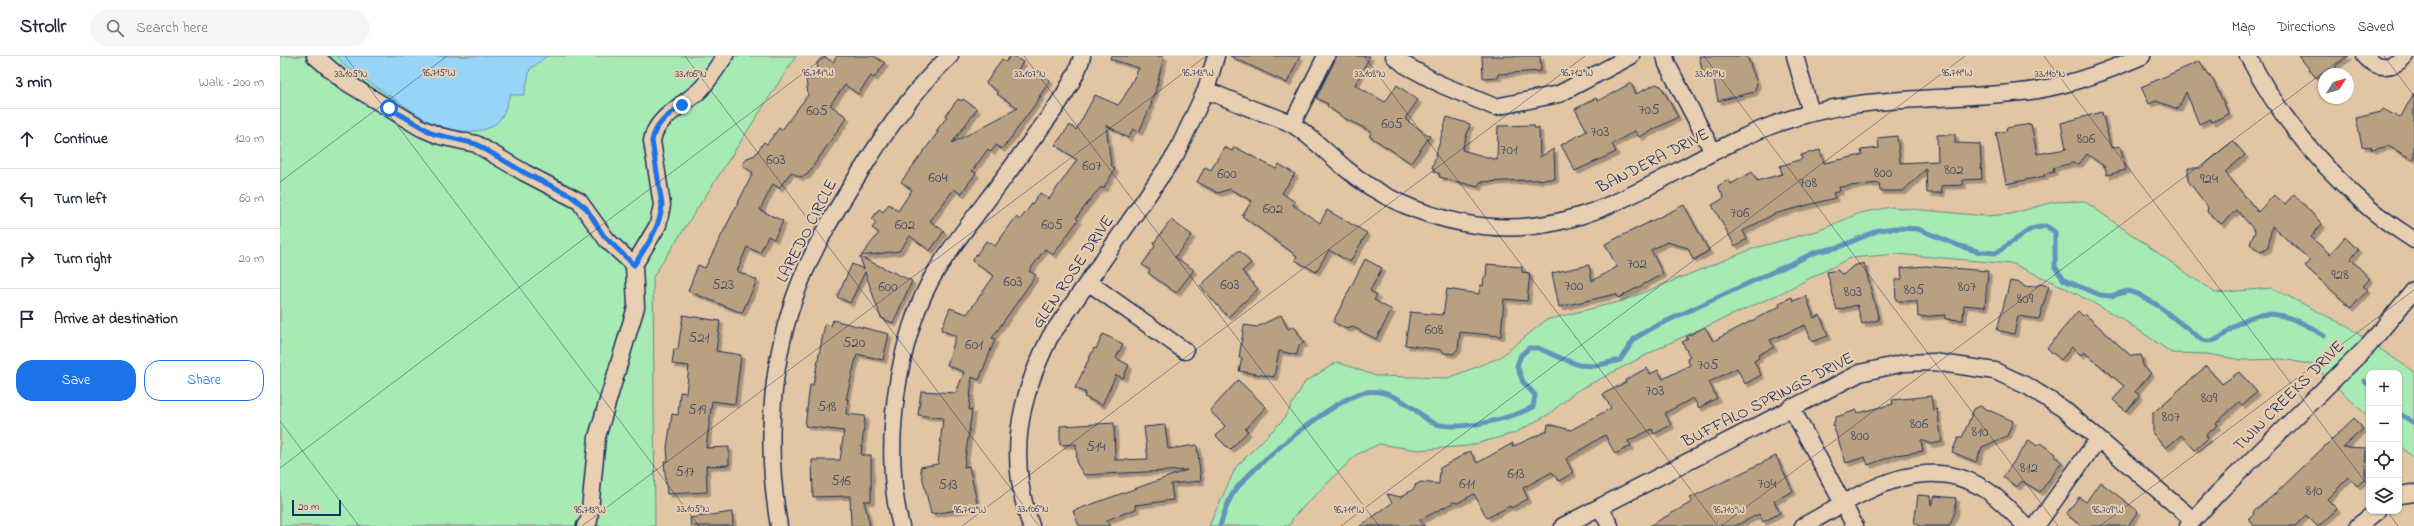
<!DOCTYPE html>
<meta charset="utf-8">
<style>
body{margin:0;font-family:"Indie Flower",sans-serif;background:#f6f6f7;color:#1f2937}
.controls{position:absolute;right:12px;bottom:12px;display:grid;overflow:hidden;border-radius:8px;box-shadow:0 1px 3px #0004}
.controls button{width:36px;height:36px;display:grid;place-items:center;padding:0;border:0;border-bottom:1px solid #e0e1e3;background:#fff;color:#1f2937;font:20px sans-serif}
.compass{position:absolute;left:2038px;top:12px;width:36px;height:36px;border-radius:50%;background:#fff;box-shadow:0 1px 3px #0004;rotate:53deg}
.scale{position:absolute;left:12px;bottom:10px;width:49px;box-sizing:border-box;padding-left:4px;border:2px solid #1b2f5e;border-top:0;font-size:11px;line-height:14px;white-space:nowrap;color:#1b2f5e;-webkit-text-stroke:3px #e9cfb1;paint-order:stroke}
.stop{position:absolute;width:12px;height:12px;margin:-9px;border:3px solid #1a73e8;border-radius:50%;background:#fff}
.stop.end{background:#1a73e8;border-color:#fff;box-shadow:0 1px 4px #0008}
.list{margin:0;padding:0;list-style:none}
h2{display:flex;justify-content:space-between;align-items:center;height:52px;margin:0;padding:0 16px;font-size:17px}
h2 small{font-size:13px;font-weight:400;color:#747a83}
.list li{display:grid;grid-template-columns:26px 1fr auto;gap:12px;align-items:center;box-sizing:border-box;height:60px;padding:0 16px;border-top:1px solid #e0e1e3}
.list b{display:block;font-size:15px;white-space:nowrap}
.list em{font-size:13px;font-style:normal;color:#747a83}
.actions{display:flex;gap:8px;padding:12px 16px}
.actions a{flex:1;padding:9px 0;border:1px solid #1a73e8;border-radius:16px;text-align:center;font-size:14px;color:#1a73e8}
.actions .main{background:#1a73e8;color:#fff}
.icon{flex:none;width:22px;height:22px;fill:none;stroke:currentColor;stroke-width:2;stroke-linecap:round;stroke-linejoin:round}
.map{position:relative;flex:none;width:2134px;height:470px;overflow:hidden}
header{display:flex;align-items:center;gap:24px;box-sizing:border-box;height:56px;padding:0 20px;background:#fff;border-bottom:1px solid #e0e1e3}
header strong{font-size:19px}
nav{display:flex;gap:22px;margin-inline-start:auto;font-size:14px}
.search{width:280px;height:36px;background:#f6f6f7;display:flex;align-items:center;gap:10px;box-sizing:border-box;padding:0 14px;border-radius:22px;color:#747a83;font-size:15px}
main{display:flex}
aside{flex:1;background:#fff}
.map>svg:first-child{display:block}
.green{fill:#a7eab4;stroke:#618c89}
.water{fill:#97d5f8;stroke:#6593ba}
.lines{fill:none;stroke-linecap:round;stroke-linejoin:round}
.stream{stroke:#6593ba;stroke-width:5}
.building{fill:#b8a080;stroke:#1b2f5e;filter:url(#shadow)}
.minor-casing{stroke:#1b2f5e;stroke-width:19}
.minor{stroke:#e9cfb1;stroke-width:16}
.route{stroke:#1a73e8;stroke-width:5}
.ticks{fill:none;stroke:#1b2f5e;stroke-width:1;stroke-opacity:0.45}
.labels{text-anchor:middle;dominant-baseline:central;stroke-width:4;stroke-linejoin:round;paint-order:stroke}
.number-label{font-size:15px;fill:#424b66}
.street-label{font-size:17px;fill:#1b2f5e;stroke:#e9cfb1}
.ticks-label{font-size:10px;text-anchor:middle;fill:#1b2f5e;stroke:#e9cfb1;stroke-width:4;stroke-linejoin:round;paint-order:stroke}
</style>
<header>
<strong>Strollr</strong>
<div class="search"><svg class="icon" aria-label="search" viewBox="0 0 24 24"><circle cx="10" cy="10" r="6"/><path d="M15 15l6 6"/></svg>Search here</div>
<nav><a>Map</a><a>Directions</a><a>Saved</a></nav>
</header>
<main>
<aside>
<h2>3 min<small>Walk · 200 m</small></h2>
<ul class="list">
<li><svg class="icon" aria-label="ahead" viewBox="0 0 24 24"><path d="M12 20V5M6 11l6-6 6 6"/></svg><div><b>Continue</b></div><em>120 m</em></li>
<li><svg class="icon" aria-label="left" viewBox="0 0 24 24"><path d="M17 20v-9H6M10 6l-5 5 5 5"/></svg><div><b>Turn left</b></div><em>60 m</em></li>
<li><svg class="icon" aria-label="right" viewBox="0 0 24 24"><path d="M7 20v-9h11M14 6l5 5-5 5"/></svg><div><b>Turn right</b></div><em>20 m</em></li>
<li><svg class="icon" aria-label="arrive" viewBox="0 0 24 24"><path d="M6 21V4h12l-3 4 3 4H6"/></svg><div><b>Arrive at destination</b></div></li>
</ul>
<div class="actions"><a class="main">Save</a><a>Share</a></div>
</aside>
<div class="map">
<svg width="2134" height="470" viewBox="0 0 2134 470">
<defs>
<filter id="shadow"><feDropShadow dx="3.5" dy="3.5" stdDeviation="0" flood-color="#0004"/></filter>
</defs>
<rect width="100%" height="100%" fill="#e2c6a4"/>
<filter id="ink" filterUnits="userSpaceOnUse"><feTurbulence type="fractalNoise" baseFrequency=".025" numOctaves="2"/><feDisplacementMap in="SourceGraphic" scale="8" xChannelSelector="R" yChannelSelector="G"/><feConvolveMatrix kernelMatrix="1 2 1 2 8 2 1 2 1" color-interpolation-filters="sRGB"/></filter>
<g filter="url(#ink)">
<path class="green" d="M0,0h516l-143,221 2,249h-375z
M1804,145l131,92 57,-5 76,39 66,45v87l-15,-14v-72h-30v44l-56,-52 -30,-6 -41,1 -35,-6 -35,-1 -48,-33 -60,-33 -51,-23 -116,-10 -47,4 -69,35 -114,51 -92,48 -26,22 -34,19 -47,13 -50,4 -39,-6 -23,11 -62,61 -5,10h-80l27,-59 47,-47 22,-38 32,-20 39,14 72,2 51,-20 47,-38 76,-19 133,-53 65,-18 40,-17 31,-6 94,9 26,-2 42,-12z"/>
<path class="water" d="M57,0h210l-17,13 -6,26h-14c-3,7 -4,16 -9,23 -15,21 -53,13 -72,4l-83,-55z"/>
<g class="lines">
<path class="stream" d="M2084,325l5,4
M2119,357l15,10
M940,470c3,-10 7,-22 12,-31 15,-25 105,-99 134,-103 19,-3 37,8 52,20 4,3 10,9 15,11 26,9 76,-4 100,-16l2,-12 -12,-13 -6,-16 4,-11 8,-7h9l23,10 18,7 16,1 25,-6 15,-22 19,-11 162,-75 23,-5 40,-17 17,-2 22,1 42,17 20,6 16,1 35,-24 15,-3 9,6v35l9,13 36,15 11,1 17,-5 10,3 19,11 45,35c18,5 24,-10 39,-18 28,-17 59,-3 83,14"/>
</g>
<path class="building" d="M557,0h37l11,7 -11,15 -3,-2 -13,18 -13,-9 -15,20 17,12 -40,58 -8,2 -8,-5 -12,16 -6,-4 -13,26 23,11 -9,18 -6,-3 -8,17 -13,-6 -10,24 20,9 -15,33 -54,-22 10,-26 7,3 48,-95 -11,-8 5,-7 8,-3 9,-13 3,2 12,-16 3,2 10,-14 16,-21 -2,-16h13l-2,-16 3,-4 5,-2 8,5z
M730,0h4l9,6 -10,15 24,-5 13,8 -11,17 2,-1 -34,47 -6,6 -5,-4 -5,7 -3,-3 -16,22 4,2 -15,21 -7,-5 -24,32 14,10 -14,20 -20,-15 -11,15 -38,5 18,-23 -7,-5 4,-5 -4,-4 7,-10 4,3 6,-8 9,7 14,-21 -11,-8 37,-50 -2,-1 11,-14 -2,-1 13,-17 4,2 1,-2 14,10 -25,34 66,-35 -21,-14 1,-2 -12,-9 16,-24 4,3z
M831,0h53l-9,36 -5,10 2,1 -13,29 -6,-3 -5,9 -22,-13 5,40 4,4 -12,20 -2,-2 -8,9 -17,22 2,2 -25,35 -8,-6 -16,22 7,4 -44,63 3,1 -16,41 -7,-3 -3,33h3l-8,57 5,-1 9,41 -47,7 -11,-47 18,-3 5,-46 -25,-3 3,-24 35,2 8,-21 -17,-7 9,-29 -15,-6 9,-22 17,6 27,-38 -22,-15 14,-20 9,5 21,-29 4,3 20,-27 9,6 28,-39 -22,-15 15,-20 6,5 19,-35 23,10 6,-8 15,-29 -29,-9z
M950,0h70l-13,27z
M1057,0h33l-15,29 30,17 12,-17 21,15 -12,17v3l24,16 -19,27 -42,-27 3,-4 -28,-14 -17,-12 1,-2 -12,-6z
M1202,0h58l1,15 -43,3v3l-15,1z
M1419,0h48l10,27 -3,9 -36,9 -5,-25 -9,2z
M2019,0h50l-14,10 5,8h-18l-6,4z
M1920,5l5,10 1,-1 7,10 16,34 -17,8 -1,-3 -12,5 -13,-32 -8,17 -22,-8 -7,3 -8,-17z
M1351,27l5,11 20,-10 5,2 17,31 -39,20 -4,-6 -23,13 4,8 -41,19 -14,-26 26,-14 -12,-22 21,-11 2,3z
M2134,37v67l-26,-14 -16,4 -1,-3 -9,-1 -6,-28 25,-6 2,-3 17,9z
M1822,56l9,36 9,-2 6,24 -19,5 -2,-8 -18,-13 -8,10 -7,-1 -19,5 1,4 -10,2 1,2 -39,8 -10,-51 11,-2 -1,-3 25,-4 6,30 29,-5 -5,-26z
M1167,61l23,7 -8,26 35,10 1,-34 36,-1v3h5l1,29 14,-8 1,30 -75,3 -2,5 -39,-10 1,-3 -6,-2v-3l-2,-1z
M1675,78v9l25,1 2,35 -19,1v5l-22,1 1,7h-15l-1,-24 -23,22h-23l-1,-8 -40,4 1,4 -7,2 2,5 -61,16 -31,17 4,8 -12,7 -23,-41 12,-7 -6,-12 11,-7 2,5 21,-12 5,9 25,-7 -2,-8 22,-7 -1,-4 19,-5 4,13 38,-8 -1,-5 18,-2 -1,-10 19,-2 3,27 38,-2 -1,-26z
M1953,85l12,14 -20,17 33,40 16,-17 11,9 9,-10 28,30 -11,13 19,17 15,-17 13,13 -7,9 19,20 -7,7 5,4 -17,18 -46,-42 5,-6 -38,-34 -4,22 -7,4 -11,-8 5,-13 -18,-21 -16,14 -14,-12 1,-5 -20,-26v-13h12z
M944,91l8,4 2,-4 3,1 39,21 3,-5 16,10 -13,19 13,9 -2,3 27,18 7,-13 40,23 -17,29 -21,-12 -13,22 -21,-12 2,-4 -55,-40 10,-15 -22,-12 -12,4 -21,-11 8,-15 6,3z
M1404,149l25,46 -16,9 -5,-12 -21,-6 -16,8 12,24 -45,24 -2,-4 -57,13 -7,-34 37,-8 3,16 25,-14 -12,-23z
M891,164l21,15 -17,22 19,13 -18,23 -28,-20 2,-3 -8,-5 13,-19 -2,-2z
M959,194l12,13 -9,8 16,18 -30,28 -28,-31z
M580,201l52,24 -19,42 -12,-5 -16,-46 -15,31 -13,-6 15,-33 12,5z
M1085,203l17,9 -12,23 7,4 -3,5 18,10 -16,29 -23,-12 -6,2 -14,-7z
M1584,207l15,57 -17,4 -5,-19 -20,5 -10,-38 10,-2 6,5 10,-9z
M1207,208l35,3v5l8,1 -3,28 -23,-2 -3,37 -41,-4 -2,17 -5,5 -9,-1 -2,-3 -37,-5 5,-33 33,3 4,-26 32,5 1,-9 3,1 1,-9h2z
M1646,210l62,5 -3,36 -21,-2 -1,15 -18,-1v-4l-27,2 -1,-16h-21l-1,-21 7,-1 -1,-11z
M1730,225l11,2 3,4 11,-1 5,-2 9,2 -10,33 -21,-3 -4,18 -17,-4z
M1526,240l8,22 6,-3 8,21 -16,6 -7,-17 -35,15 4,7 -16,8 1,3 -5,3 7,14 -16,9 -8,-16 -28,14 8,16 -18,10 -6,-10 -28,15 6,12 -17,9 -2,-5 -24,12 3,5 -16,8 -10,-19 -39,24 7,14 -14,8 -7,-9 -29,16 5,11 -17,9 -1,-2 -23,12 -13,-24 -16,9 -4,-1 -34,18 4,6h-64l32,-23 -5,-9 14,3 14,-9v-3l6,-3 18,2 1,-16 30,-17 7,12 36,-20 -1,4 35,-16 1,-7 23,6 40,-22 -8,-14 23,-12 -1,-2 22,-12 3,6 8,-4 5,9 27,-14 -3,-6 3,-2 -8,-15 6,-3 -2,-2 19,-10 8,14 67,-35 -1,-3 13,-6 1,4z
M1798,255l5,5 2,-2 46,42 10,-1 2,11 8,7 -16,19 5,3 -14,16 -13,-11 11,-14 -40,-34 -3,3 -9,-8 -11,13 -14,-12z
M403,259l37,6 -4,30 25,4 -6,49 -23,-3 -6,47 23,-1v18l-23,1 1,26 -40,2 -3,-33h4l-1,-13 5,-34 6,1 2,-23 6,1 3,-27 -17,-2 2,-15h4z
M1001,259l7,14 6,-3 10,17 -5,2 -2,10 -18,-4 -5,26 -35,-6 3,-13h-3l5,-33 13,2z
M553,264l56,14 -6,26 -26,-6 -11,45h2l-2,15 19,2 -4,39h10v46h-7l6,25h-19l-1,-30 -37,1 -1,-37h28l4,-29 -39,-5 5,-41h3l12,-61 6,2z
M823,278l20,10 -7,14 13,7 -6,13 -7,-3 -14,30 -18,-8 2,-4 -11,-5 19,-40 2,1z
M1926,310l16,18 17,-12 18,20 -15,13 -3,-3 -23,21 2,2 -12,10 2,3 -13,12 -14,-15 -15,13 -13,-14v-21z
M958,324l28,27 -21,22 3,2 -18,19 -14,-14 9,-10 -15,-15z
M1651,340l2,14 4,-1 5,33 -11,2 -10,-4 2,11 -27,4 -28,10 -3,-8 -19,6 -13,-38 3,-8 21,-7 1,3 35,-9 -1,-4z
M1700,350l33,15 -6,15 -25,11 -6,15 -24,-10 6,-14h4l12,-29z
M2074,362l9,11 -20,18 23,1 -1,31 -8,7 -8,-9 -22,22 10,10 -18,17h-2l-11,-11 -11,11h-41l-5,-7 5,-5 -1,-2 22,-18z
M834,367l1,37 33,-1 -4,-32 21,-2 3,24 29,-4 4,36 -30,3 2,16 -38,5 1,4 -29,11 2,6h-30l-6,-15 114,-41 -103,5 -7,-11 -1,-20 -16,1v-19z
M1749,384l8,6 3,-3 3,2 13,9 -2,2 8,6 -22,30 -18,-11 -5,6 -14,-10z
M1496,400l17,35 -19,10 6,12 -17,9 -4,-8 -24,12h-86l43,-24 -2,-4z
M1820,426l38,29 -10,15h-47l-15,-12 13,-17 7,5z
M1638,439l12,1 1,9 4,-9 21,2 -1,14 -6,14h-31v-2h-4z
M452,456l1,14h-42l-1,-8z"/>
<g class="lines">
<defs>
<path id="minor" d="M35,0l29,25 77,47 19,8 36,8 49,29 54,28 28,39 27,25
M1114,0l11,9 37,20 53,22 64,-13 72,-38
M1385,0l2,8 46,88
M1515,0l16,57
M1968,0c29,57 71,108 119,150 14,13 31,23 47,34
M2085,0c12,14 28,13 40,0
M926,34c17,7 34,14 51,21 13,4 27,8 38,15 18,12 33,28 50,42 32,28 76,47 118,55 133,27 216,-72 334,-106 78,-24 160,-15 240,-27 37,-6 71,-19 105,-34
M1012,68l34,-68
M808,226l97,69
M1511,351l64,119
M2119,439l15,-2
M1320,451l10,19
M305,470l4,-5 8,-84 39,-130 -2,-42 24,-40 4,-20 -10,-64c3,-24 33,-36 49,-52 9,-10 16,-22 24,-33
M499,470c-13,-75 -10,-155 15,-227 17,-49 44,-93 72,-136 24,-38 51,-77 84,-107
M621,470c-20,-73 -5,-193 37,-258 25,-39 57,-76 84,-115 19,-25 53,-67 60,-97
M751,470c-24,-68 -13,-126 19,-189l126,-183 30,-64 10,-34
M1283,470l297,-153 44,-10 30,-1 61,9 34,16 33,21 130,111
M1523,470c55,-30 118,-76 180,-38 16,9 30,26 43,38
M1756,470l62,-87
M1908,470l29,-32 152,-149 45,-55
M2078,470l19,-15"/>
</defs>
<use href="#minor" class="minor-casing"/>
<use href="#minor" class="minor"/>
</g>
</g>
<g class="lines" filter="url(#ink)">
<path class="route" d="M109,52l45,26 42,10 49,29 45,22 16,13 18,28 30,29c12,-18 26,-37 28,-60l-10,-64c3,-18 17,-26 30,-36"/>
</g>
<path class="ticks" d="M65,0l354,470M405,0l354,470M744,0l355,470M1084,0l354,470M1424,0l354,470M1764,0l325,431M2104,0l30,40M0,126l167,-126M0,365l79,105M0,412l546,-412M2107,455l11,15M302,470l624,-470M682,470l623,-470M1061,470l624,-470M1441,470l624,-470M1820,470l314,-236"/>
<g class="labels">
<g class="number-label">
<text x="1369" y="54">705</text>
<text x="537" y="55">605</text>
<text x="1112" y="68">605</text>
<text x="1320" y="76">703</text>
<text x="1806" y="83">806</text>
<text x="1229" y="94">701</text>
<text x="496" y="104">603</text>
<text x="812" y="110">607</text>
<text x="1674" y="114">802</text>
<text x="1603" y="117">800</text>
<text x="947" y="118">600</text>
<text x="658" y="122">604</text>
<text x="1929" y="123">924</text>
<text x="1528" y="127">708</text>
<text x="993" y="153">602</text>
<text x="1460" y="157">706</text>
<text x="625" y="169">602</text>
<text x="772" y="169">605</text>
<text x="1357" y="208">702</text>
<text x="2060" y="219">928</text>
<text x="733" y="226">603</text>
<text x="443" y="229">523</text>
<text x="950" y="229">603</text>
<text x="1294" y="230">700</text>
<text x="608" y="231">600</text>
<text x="1687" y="231">807</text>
<text x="1634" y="234">805</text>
<text x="1573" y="236">803</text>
<text x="1745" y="243">809</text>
<text x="1154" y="274">608</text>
<text x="419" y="282">521</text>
<text x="574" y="287">520</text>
<text x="694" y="289">601</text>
<text x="1428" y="309">705</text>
<text x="1375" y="335">703</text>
<text x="1929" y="342">809</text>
<text x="547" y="351">518</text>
<text x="417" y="354">519</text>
<text x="1891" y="361">807</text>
<text x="1639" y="368">806</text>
<text x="1700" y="376">810</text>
<text x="1580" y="380">800</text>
<text x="816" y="391">514</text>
<text x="1749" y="412">812</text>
<text x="405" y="416">517</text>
<text x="1236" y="418">613</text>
<text x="561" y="425">516</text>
<text x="1187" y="428">611</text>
<text x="1487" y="428">704</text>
<text x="668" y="429">513</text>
<text x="2034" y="435">810</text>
</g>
<g class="street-label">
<text transform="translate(1373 105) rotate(-27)">BANDERA DRIVE</text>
<text transform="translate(527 175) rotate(-63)">LAREDO CIRCLE</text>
<text transform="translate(793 216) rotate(-56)">GLEN ROSE DRIVE</text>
<text transform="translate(2009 340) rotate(-45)">TWIN CREEKS DRIVE</text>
<text transform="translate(1488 344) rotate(-27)">BUFFALO SPRINGS DRIVE</text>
</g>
</g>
<g class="ticks-label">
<text x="159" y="20">96.715°W</text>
<text x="538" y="20">96.714°W</text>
<text x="918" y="20">96.713°W</text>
<text x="1297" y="20">96.712°W</text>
<text x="1677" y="20">96.711°W</text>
<text x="71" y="21">33.105°N</text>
<text x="411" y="21">33.106°N</text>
<text x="750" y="21">33.107°N</text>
<text x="1090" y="21">33.108°N</text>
<text x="1430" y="21">33.109°N</text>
<text x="1770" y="21">33.110°N</text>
<text x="413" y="456">33.105°N</text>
<text x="753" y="456">33.106°N</text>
<text x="310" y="457">96.713°W</text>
<text x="690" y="457">96.712°W</text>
<text x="1069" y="457">96.711°W</text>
<text x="1449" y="457">96.710°W</text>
<text x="1828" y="457">96.709°W</text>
</g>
</svg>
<div class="controls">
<button>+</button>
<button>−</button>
<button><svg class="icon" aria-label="locate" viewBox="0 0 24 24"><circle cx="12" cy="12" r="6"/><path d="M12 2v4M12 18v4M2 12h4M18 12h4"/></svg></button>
<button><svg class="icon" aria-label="layers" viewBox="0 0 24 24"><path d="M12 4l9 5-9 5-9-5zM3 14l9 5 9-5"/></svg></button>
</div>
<svg class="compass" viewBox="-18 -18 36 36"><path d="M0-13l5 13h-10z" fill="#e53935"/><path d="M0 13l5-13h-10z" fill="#747a83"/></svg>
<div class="scale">20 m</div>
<div class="stop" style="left:109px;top:52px"></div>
<div class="stop end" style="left:402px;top:49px"></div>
</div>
</main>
